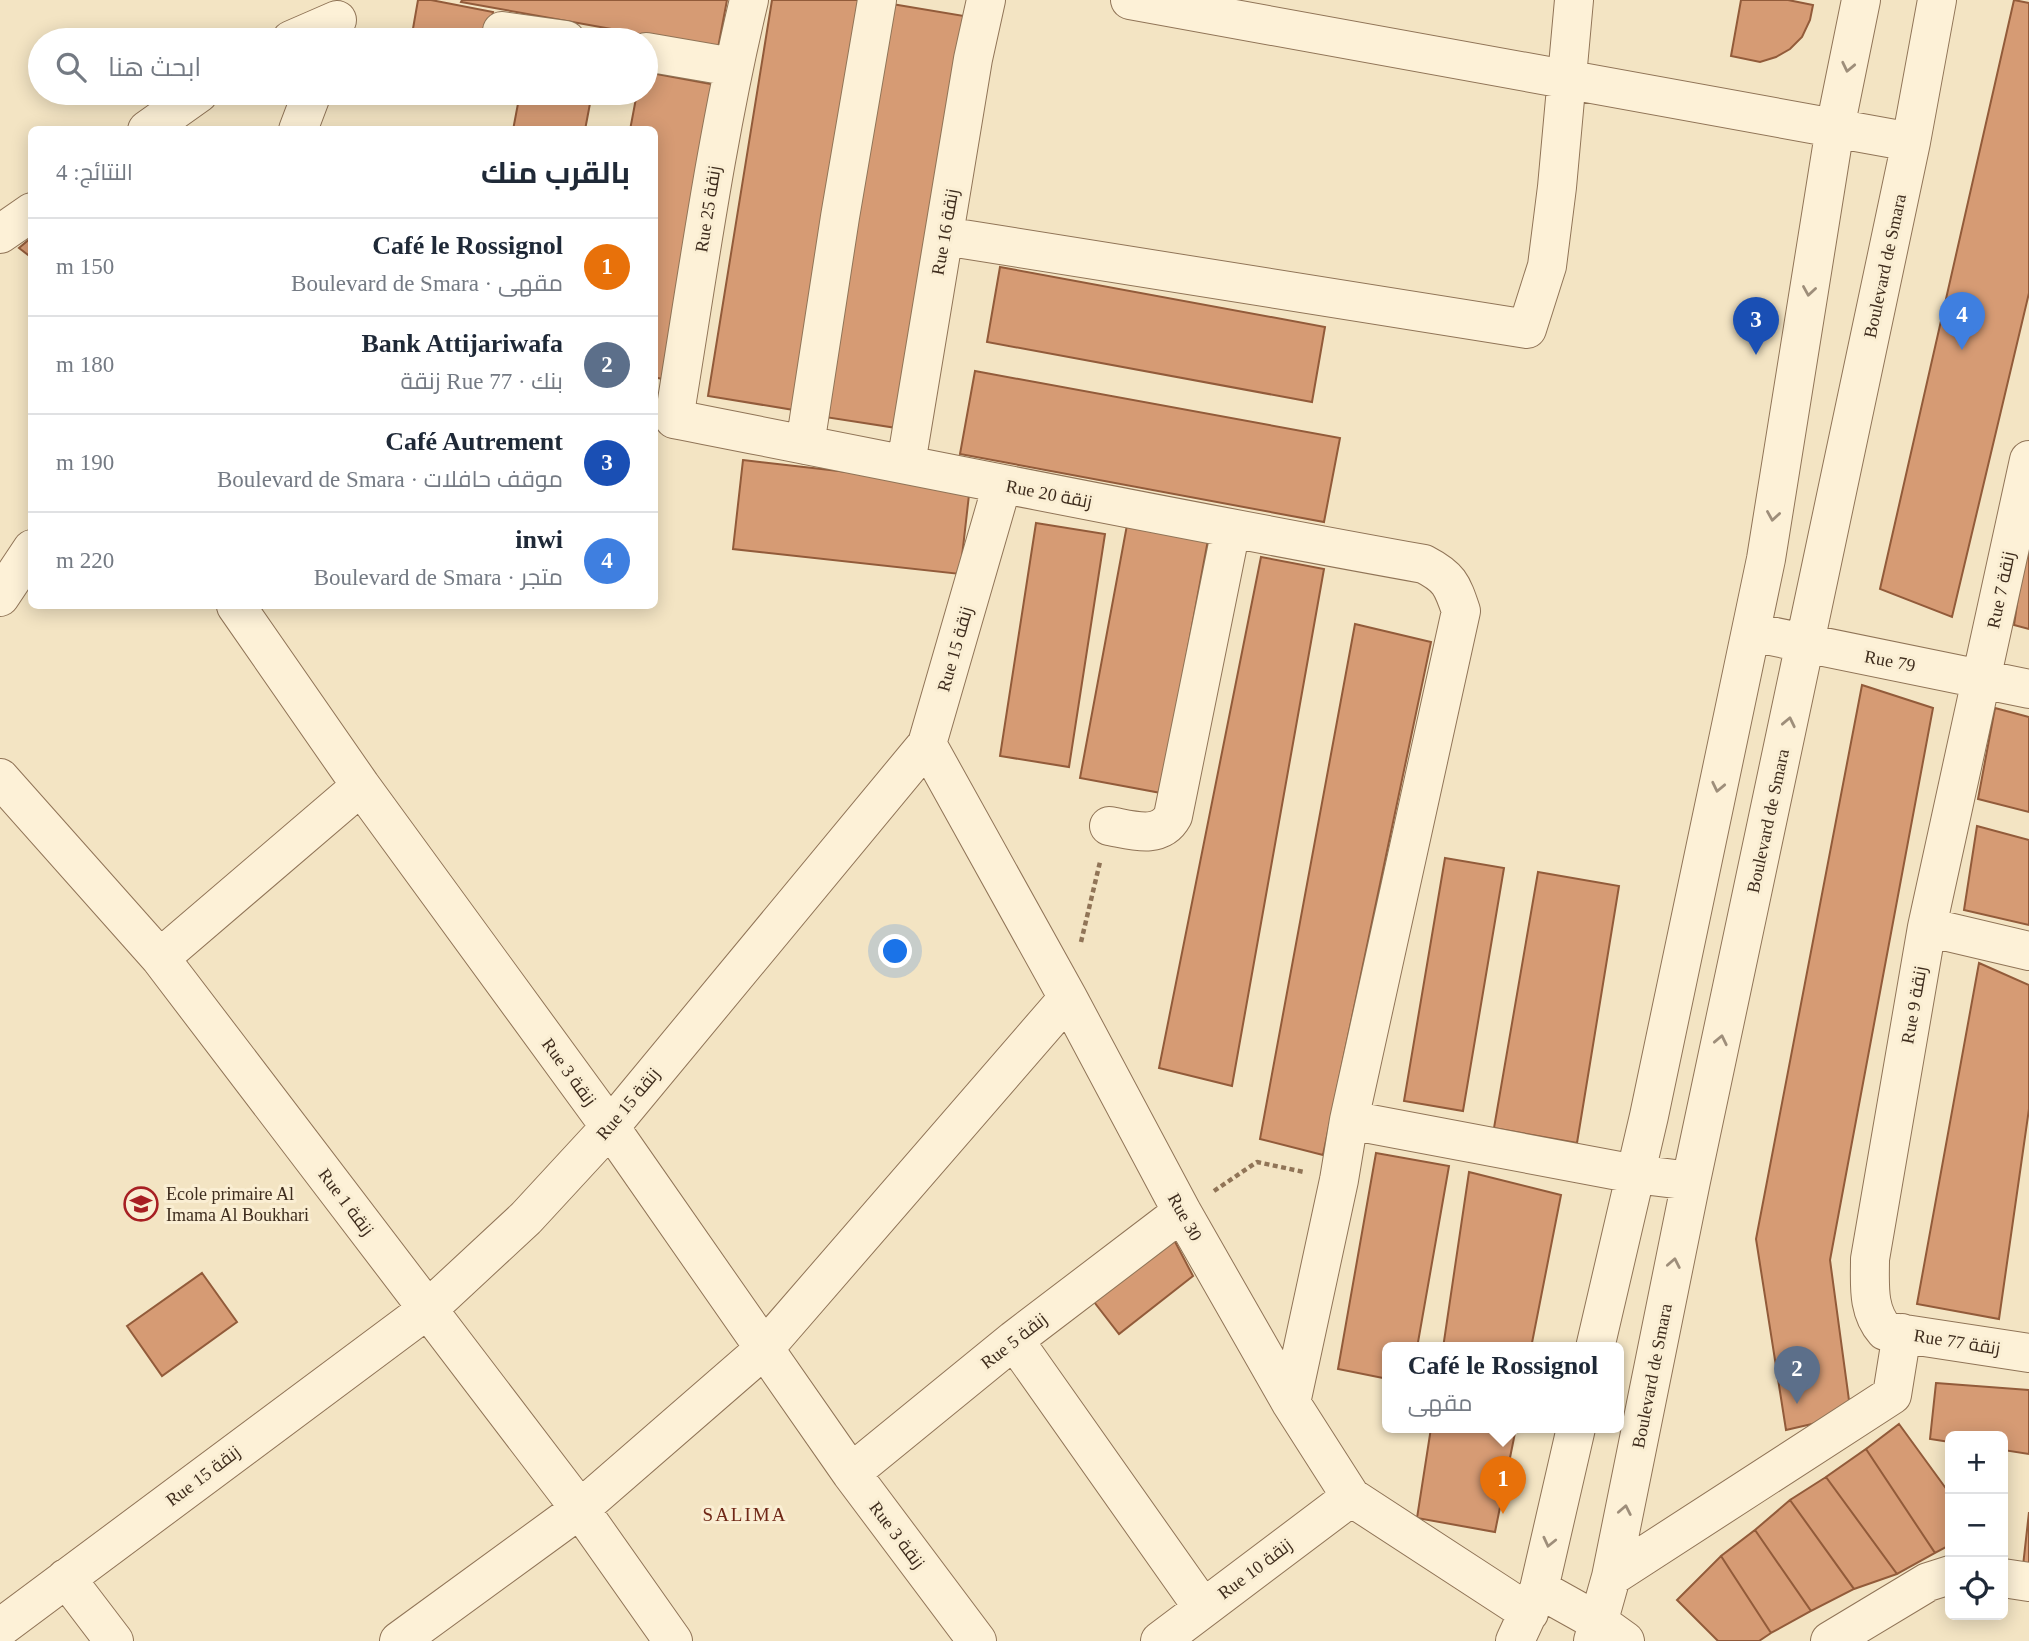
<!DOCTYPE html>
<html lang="ar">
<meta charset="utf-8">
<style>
body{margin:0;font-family:"Times New Roman",Cairo,serif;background:#f6f6f7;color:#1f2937;direction:rtl}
.controls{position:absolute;right:21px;bottom:21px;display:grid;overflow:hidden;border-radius:10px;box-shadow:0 4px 18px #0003}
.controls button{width:63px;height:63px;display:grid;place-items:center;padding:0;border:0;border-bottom:2px solid #e0e1e3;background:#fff;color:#1f2937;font:35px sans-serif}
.you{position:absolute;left:896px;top:952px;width:24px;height:24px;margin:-18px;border:5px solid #fff;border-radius:50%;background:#1a73e8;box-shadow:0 0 0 10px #1a73e833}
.badge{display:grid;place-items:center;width:46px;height:46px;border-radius:50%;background:#a71f23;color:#fff;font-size:23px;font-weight:700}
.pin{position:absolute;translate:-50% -58px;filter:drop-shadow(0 2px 4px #0008)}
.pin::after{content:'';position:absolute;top:37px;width:24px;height:21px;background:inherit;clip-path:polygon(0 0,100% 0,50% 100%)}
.popup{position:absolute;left:1382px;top:1342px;width:242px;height:91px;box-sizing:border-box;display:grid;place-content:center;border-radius:10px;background:#fff;filter:drop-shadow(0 2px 5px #0005);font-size:23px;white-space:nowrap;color:#747a83}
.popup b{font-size:26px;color:#1f2937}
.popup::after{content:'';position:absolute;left:50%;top:100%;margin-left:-14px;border:14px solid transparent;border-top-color:#fff}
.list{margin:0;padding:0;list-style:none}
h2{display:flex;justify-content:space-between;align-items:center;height:91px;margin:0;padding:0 28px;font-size:30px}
h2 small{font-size:23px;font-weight:400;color:#747a83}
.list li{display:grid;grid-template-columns:46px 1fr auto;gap:21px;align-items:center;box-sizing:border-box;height:98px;padding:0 28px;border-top:2px solid #e0e1e3}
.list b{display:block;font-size:26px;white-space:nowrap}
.list p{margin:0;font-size:23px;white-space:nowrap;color:#747a83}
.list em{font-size:23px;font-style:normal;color:#747a83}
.icon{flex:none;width:38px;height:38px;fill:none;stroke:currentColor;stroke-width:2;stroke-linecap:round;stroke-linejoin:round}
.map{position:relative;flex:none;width:2029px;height:1641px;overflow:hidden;direction:ltr}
.search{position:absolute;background:#fff;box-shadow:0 4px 18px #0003;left:28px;top:28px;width:630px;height:77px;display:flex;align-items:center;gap:18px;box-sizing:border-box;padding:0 24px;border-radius:38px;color:#747a83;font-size:26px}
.panel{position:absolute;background:#fff;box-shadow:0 4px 18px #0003;left:28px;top:126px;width:630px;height:483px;border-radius:10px;direction:rtl}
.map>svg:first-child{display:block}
.building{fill:#d69b74;stroke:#925b3a;stroke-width:2}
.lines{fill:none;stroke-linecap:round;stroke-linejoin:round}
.minor-casing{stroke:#907457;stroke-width:40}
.path{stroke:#907457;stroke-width:4.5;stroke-dasharray:5 3.5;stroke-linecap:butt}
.minor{stroke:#fdf1d7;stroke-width:38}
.oneway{stroke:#9e8e7a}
.labels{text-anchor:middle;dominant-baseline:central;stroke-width:6;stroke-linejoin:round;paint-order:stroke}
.street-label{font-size:18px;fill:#3e2c1d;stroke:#faeed3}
.poi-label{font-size:18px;fill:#3e2c1d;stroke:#faeed3;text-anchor:start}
.neighbourhood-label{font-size:19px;letter-spacing:2px;fill:#702817;stroke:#faeed3}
</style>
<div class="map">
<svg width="2029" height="1641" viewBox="0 0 2029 1641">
<rect width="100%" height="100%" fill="#f3e4c3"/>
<path class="building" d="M418,0h13l62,12 -5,28h-77z
M462,0h265l-9,48 -257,-46z
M772,0h89l-67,410 -86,-14z
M1741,0h47l25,5 -3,15 -8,17 -12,12 -14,8 -16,5 -29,-6z
M2014,0l15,3v290l-77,324 -72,-28z
M892,4l78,13 -67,412 -78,-12z
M646,72l70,13 -54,294 -8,-2v-247h-24l7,-37h9z
M520,93h72l-7,37h-72z
M32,237v21l-13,-10z
M1000,267l325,60 -13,75 -325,-60z
M975,371l365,67 -16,84 -364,-68z
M743,460l227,26 -10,88 -227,-25z
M1036,523l69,11 -36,233 -69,-11z
M1127,525l81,15 -47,253 -81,-15z
M2025,548l4,1v80l-15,-4z
M1261,557l63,12 -92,517 -73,-18z
M1355,624l76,18 -108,513 -63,-16z
M1862,685l71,23 -103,552 21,155 -65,15 -30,-191z
M1995,708l34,9v95l-51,-13z
M1977,826l52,14v85l-65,-15z
M1445,858l59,10 -41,243 -59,-10z
M1538,872l81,14 -42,257 -83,-15z
M1979,963l50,22v124l-30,210 -82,-15z
M1376,1153l73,13 -32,182h-29v31l-50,-10z
M1469,1172l92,23 -30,153h-88z
M1171,1234l22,42 -74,58 -28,-36z
M202,1273l35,49 -75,54 -35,-50z
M1936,1383l93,7v64l-26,-4v-14h-53v6l-20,-3z
M1899,1424l51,70v51l-15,8 -69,-104z
M1431,1428h85l-21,104 -78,-14z
M1866,1449l69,104 -38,21 -71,-97z
M1826,1477l71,97 -43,15 -64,-89z
M1790,1500l64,89 -43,22 -56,-81z
M2029,1512v55l-6,-1z
M1755,1530l56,81 -40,22 -50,-77z
M1721,1556l50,77 -12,8h-41l-41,-41z"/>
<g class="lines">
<defs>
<path id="minor" d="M749,0c-33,138 -52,279 -75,419 250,49 499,100 750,145 25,13 28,20 37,47l-112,509 -10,60 -48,223
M1130,0l781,142
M502,31l64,9
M291,40l46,-20
M646,52l87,15
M147,130l52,-37
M298,130l14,-37
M0,234l32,-22
M944,236l583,93 20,-63 10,-79 17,-187
M805,445l35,-228 37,-217
M2029,460l-102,467 -57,332c0,26 -3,51 15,72l144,22
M906,464l67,-405 13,-59
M0,597l32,-48
M236,606l125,180 249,341 241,346 126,168
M1751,632l278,57
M927,744l141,254 114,214 109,191 60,94 178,116
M0,778l160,180 420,551 93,132
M1109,826c23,4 51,14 64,-10l58,-287
M1927,927l102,24
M160,958l201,-172
M1349,1120l286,54 56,7
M1014,1340l189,268
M1595,1348l54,-232 117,-557 69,-431 26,-128
M851,1473l163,-133 168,-128
M1611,1577l281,-182 10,-62
M66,1578l48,63
M2003,1578l26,4
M1539,1589l61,34 25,18
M0,1628l428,-319 98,-91 84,-91 317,-383 75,-259
M399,1641l181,-132 183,-159 305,-352
M1160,1641l191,-144
M1515,1641l24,-52 37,-161
M1593,1641l18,-64 80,-396 220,-1039 26,-142
M1830,1641l98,-59 22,-7"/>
</defs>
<use href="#minor" class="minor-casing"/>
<path class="path" d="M1081,942l19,-80
M1214,1191l43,-29 47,10"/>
<use href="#minor" class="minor"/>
</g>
<defs><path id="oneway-chevron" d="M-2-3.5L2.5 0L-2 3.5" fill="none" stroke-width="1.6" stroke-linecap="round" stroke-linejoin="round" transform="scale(1.75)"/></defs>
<g class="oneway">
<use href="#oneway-chevron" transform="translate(1848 67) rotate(102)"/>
<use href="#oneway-chevron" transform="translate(1809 291) rotate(99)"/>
<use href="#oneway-chevron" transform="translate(1773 516) rotate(99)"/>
<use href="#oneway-chevron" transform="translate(1789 722) rotate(-78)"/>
<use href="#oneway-chevron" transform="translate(1718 787) rotate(102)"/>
<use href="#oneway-chevron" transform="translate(1721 1040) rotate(-78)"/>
<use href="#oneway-chevron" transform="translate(1674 1263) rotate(-79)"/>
<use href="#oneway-chevron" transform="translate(1625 1510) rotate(-79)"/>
<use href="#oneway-chevron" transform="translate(1549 1542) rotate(103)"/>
</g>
<defs>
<symbol id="school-ring" viewBox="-11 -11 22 22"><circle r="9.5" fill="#faeed3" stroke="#a71f23" stroke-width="1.5"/><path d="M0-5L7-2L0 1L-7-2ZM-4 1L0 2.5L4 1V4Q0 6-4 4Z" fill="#a71f23"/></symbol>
</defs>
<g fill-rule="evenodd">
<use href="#school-ring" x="122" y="1185" width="38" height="38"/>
</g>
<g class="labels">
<g class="street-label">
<text transform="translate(708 209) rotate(-81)">Rue 25 زنقة</text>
<text transform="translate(945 232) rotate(-80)">Rue 16 زنقة</text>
<text transform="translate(1885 266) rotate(-78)">Boulevard de Smara</text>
<text transform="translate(1049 494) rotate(11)">Rue 20 زنقة</text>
<text transform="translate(2001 590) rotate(-78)">Rue 7 زنقة</text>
<text transform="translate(955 649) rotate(-74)">Rue 15 زنقة</text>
<text transform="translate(1890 661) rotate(11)">Rue 79</text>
<text transform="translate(1768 821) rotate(-78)">Boulevard de Smara</text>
<text transform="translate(1914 1005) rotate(-80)">Rue 9 زنقة</text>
<text transform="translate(569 1072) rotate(54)">Rue 3 زنقة</text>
<text transform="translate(628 1104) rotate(-50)">Rue 15 زنقة</text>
<text transform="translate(346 1202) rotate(53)">Rue 1 زنقة</text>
<text transform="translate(1185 1217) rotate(61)">Rue 30</text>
<text transform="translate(1014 1341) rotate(-38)">Rue 5 زنقة</text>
<text transform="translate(1957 1342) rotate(9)">Rue 77 زنقة</text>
<text transform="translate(1652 1376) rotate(-79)">Boulevard de Smara</text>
<text transform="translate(203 1476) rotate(-37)">Rue 15 زنقة</text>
<text transform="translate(897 1535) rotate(53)">Rue 3 زنقة</text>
<text transform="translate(1255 1569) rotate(-37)">Rue 10 زنقة</text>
</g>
<g class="poi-label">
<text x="166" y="1194">Ecole primaire Al<tspan x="166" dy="21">Imama Al Boukhari</tspan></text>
</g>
<g class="neighbourhood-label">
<text x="745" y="1514">SALIMA</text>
</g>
</g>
</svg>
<div class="controls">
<button>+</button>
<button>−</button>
<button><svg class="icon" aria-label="locate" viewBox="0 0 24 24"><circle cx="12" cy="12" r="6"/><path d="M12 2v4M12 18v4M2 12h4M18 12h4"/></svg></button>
</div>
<div class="you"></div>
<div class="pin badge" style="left:1503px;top:1514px;background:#e8710a">1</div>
<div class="popup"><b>Café le Rossignol</b>مقهى</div>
<div class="pin badge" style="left:1797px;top:1404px;background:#5c6f8a">2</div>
<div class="pin badge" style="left:1756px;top:355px;background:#1a4fb4">3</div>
<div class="pin badge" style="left:1962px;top:350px;background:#3f7fe0">4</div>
<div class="search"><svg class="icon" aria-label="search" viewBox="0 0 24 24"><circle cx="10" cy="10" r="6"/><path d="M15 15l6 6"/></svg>ابحث هنا</div>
<section class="panel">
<h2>بالقرب منك<small>النتائج: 4</small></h2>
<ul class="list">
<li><span class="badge" style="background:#e8710a">1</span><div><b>Café le Rossignol</b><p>مقهى · Boulevard de Smara</p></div><em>150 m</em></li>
<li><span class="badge" style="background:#5c6f8a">2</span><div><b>Bank Attijariwafa</b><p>بنك · Rue 77 زنقة</p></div><em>180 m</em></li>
<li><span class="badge" style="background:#1a4fb4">3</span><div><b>Café Autrement</b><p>موقف حافلات · Boulevard de Smara</p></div><em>190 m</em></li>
<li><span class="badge" style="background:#3f7fe0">4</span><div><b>inwi</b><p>متجر · Boulevard de Smara</p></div><em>220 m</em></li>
</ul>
</section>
</div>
